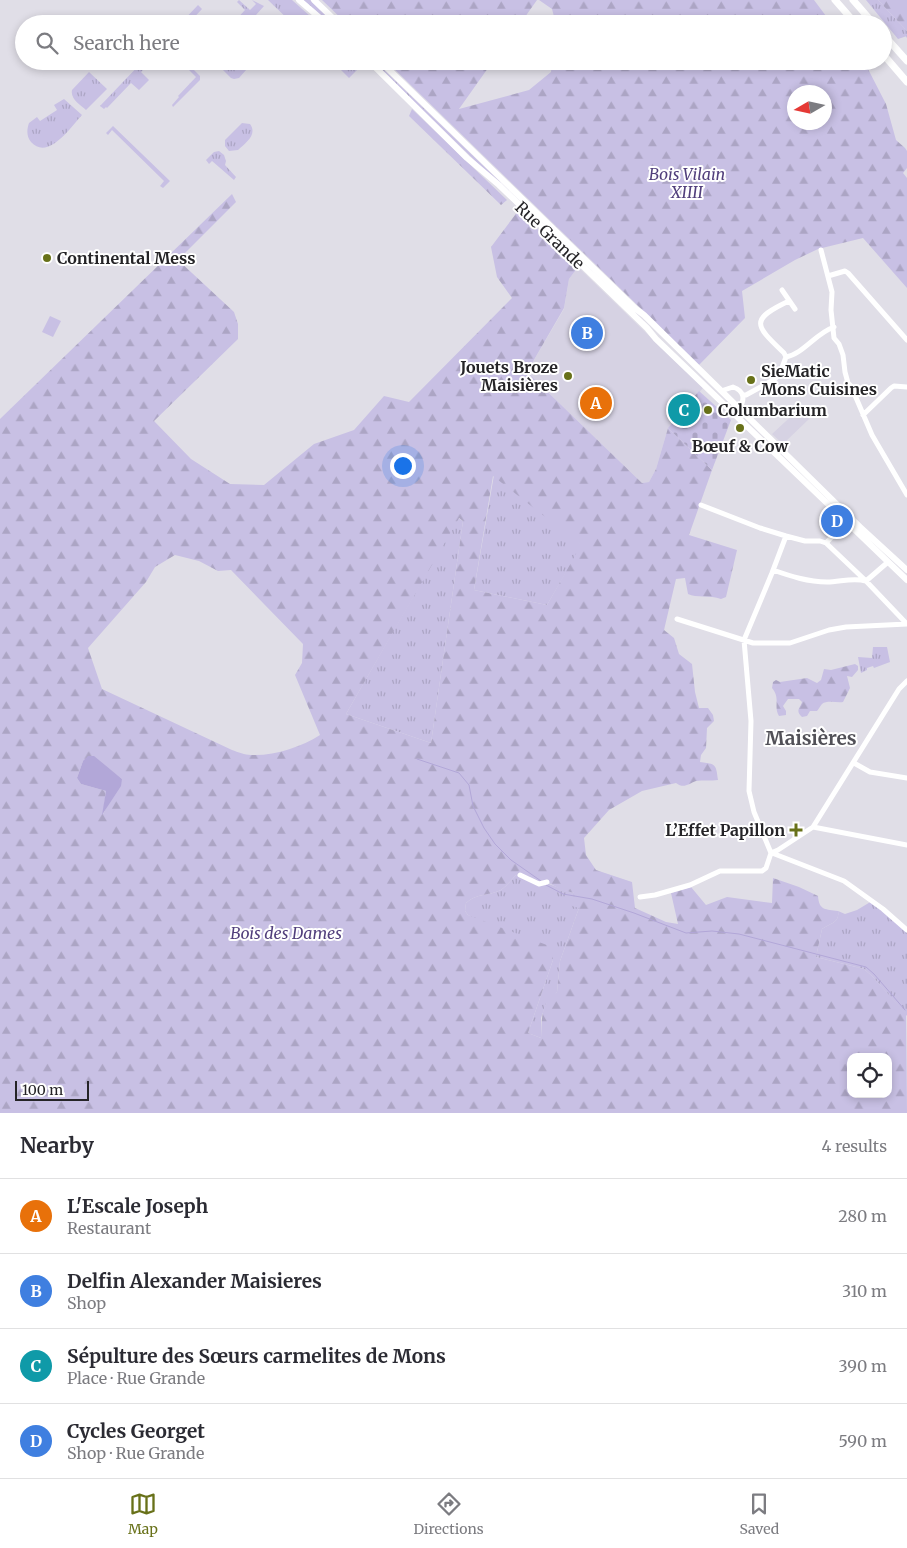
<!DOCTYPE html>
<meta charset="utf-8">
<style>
body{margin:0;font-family:Merriweather,serif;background:#f7f7f7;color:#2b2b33}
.controls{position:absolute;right:15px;bottom:15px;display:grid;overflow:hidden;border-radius:10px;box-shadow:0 2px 8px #0003}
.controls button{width:45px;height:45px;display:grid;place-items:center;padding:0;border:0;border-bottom:1px solid #e1e1e2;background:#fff;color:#2b2b33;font:25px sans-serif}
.compass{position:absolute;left:787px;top:85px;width:45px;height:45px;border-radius:50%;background:#fff;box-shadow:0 2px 8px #0003;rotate:261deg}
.scale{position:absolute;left:15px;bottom:12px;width:74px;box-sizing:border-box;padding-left:5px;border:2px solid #252427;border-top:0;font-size:14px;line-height:18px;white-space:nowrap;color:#252427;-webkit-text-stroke:4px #fff;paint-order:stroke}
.you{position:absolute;left:402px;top:465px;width:18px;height:18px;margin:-12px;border:4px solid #fff;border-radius:50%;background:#1a73e8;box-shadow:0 0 0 8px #1a73e833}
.badge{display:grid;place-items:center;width:32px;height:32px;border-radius:50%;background:#687119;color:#fff;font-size:16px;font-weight:700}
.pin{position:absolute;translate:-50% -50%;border:2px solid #fff;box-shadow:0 1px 5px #0006}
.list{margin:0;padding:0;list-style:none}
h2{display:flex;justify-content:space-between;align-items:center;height:65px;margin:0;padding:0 20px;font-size:21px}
h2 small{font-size:16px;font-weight:400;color:#7c7c81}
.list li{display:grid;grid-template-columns:32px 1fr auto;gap:15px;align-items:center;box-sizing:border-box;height:75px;padding:0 20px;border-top:1px solid #e1e1e2}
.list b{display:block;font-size:19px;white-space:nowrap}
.list p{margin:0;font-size:16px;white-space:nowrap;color:#7c7c81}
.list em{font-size:16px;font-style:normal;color:#7c7c81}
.icon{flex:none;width:28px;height:28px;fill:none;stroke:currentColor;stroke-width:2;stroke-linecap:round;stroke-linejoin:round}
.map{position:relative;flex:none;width:907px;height:1113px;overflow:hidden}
.search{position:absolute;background:#fff;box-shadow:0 2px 8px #0003;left:15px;right:15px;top:15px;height:55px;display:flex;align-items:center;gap:12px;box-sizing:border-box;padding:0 18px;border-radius:28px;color:#7c7c81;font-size:19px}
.sheet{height:365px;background:#fff}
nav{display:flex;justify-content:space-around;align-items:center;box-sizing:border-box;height:70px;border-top:1px solid #e1e1e2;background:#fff;font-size:14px;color:#7c7c81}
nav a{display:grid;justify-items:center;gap:2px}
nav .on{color:#687119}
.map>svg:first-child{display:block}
.built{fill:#d6d2e3}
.grass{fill:url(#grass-tufts)}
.forest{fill:url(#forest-firs);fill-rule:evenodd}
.cemetery{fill:url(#cemetery-stones)}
.park{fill:#c8c0e4}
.water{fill:#b2a7d8}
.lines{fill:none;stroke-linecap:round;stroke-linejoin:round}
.stream{stroke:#b2a7d8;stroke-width:1}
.minor{stroke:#fff;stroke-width:5}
.major{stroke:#fff;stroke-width:6}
.highway{stroke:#fff;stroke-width:7}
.poi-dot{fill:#687119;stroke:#fff;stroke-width:2}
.labels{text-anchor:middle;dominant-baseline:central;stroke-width:4;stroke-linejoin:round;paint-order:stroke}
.park-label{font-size:16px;font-style:italic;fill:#513f7c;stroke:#fff}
.street-label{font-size:16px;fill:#252427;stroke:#fff}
.poi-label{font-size:16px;font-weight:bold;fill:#252427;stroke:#fff;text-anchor:start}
.quarter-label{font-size:19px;font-weight:bold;fill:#515057;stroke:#fff}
</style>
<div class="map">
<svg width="907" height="1113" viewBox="0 0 907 1113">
<defs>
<pattern id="grass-tufts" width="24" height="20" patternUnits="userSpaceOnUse" patternTransform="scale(1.25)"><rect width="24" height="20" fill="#c8c0e4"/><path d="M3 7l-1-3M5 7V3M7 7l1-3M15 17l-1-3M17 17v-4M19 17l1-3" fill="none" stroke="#aca5c4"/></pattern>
<pattern id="forest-firs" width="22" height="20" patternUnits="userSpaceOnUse" patternTransform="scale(1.25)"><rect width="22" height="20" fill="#c8c0e4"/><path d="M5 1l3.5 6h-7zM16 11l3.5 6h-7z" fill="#aca5c4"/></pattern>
<pattern id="cemetery-stones" width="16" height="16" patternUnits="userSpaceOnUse" patternTransform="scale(1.25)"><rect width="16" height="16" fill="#c8c0e4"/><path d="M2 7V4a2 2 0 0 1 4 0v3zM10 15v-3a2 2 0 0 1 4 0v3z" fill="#aca5c4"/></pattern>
</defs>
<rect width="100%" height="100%" fill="#e0dee7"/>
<path class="built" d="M578,267l125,121 -35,40 -12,41 -7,13 -7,1 -115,-111 37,-63 5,-30z
M800,408l9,11 -26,25 -11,-10z"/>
<path class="grass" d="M239,0l11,10 6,-6 -4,-4 12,6 -16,18h-19l-6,-6 2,-3 8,8 12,-13 -8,-8z
M268,0h24l27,24h-26z
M303,0h7l25,24h-4z
M866,0h12l29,31v5l-9,3z
M198,5l4,4 -14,15h-8z
M143,61h9l-11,11 8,8 -10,10 -8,-7 -24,25 -1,-1 -2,2 -4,-3z
M180,61h5l15,15v4l-27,27 -1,-2 7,-8 -1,-1 18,-19z
M220,61h34l-15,17 -5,1 -3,-1 -10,-10z
M332,61h30l2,2 -15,15z
M372,61h3l8,8 261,252 -2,1z
M89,72l18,17 -21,21c-5,-5 -16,-11 -14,-20z
M64,99l18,16c-11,12 -34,46 -51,27 -5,-6 -4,-13 -2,-19l8,-6 3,4 17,-11 -3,-5z
M242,123l8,1c8,11 -5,19 -12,26l-9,1 -4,-5v-6z
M113,126l57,55 -7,7 -3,-2 4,-5 -52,-51 -4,5 -2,-2z
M214,152l5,-1 5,4 2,6 -1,4 11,12 -2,3 -22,-19 -3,3 -3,-4z
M494,475l88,70 -35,60 -73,-15z
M458,518l5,3 -32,222 -85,-29z
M873,647h14l3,15 -16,6 -1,-2 -6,2v2l-6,3 -3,-16 14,1z
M516,875c21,2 38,12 58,18l5,15 -19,53 -3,31 -11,12 -5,14v20l-13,-5 25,-73 -85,-45 -3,-4 1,-8c11,-10 23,-7 35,-13 6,-4 10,-10 15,-15z
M872,901l35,29v86l-35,-40 -8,-7 -48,-12 6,-28c8,-6 18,-6 16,-18l7,3 12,-4z"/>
<path class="forest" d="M322,0h215l-17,24h-173z
M539,0h275l18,24h-276l-4,-15z
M878,0h29v31z
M386,61h107l-34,48 70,-19 22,-18 1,-11h310l6,8 18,35 10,36 9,8 2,3v17l-4,5 4,5v110l-44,-50 -45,11 -23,11 -53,31 3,27 -46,47zM794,92h30v30h-30z
M412,109l95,91 -6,5 -92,-89z
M232,194l4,8 -58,58 56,52 4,12v15l-84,82 37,38 39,25 34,1 50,-41 40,-14 30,-34 25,6 103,-104 -15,-21 -6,-30 27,-36 60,56 -9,12 -5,29 -37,64 115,111 7,-1 7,-13 12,-41 44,42 -23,65 48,15 -11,47 -5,2c-11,-4 -25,-1 -33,-5l-3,-16 -9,1 -12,51 10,8 5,16 13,10 3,28 4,16h9l5,7 1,6 -7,7 -1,20 -5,7 -1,7c16,2 16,2 18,18 -7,1 -15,0 -22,1 -8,3 -12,8 -20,2l-34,8 -33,19 -25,28 2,17 10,15 36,12 3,26 31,14 12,2 -7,-31 20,-6 15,18 21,-8 45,6 1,-25 26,9 19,9c1,15 8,13 20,15 2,12 -8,12 -16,18l-6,28 48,12 8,7 34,38 1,99h-907v-694zM493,476l88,69 -34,60 -73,-15zM459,518l4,3 -32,222 -85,-29zM175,555l24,6 19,10 13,-1 72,74 -1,19 -7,12 25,60c-19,12 -45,21 -69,20 -6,0 -13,-3 -19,-5l-130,-61 -14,-41 58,-66 9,-15zM83,761l26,8 13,10 -19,35 3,-23 -25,-7 -4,-6zM516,875l8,1 17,8 6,-2 13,7 14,4 -2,13 7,2 -19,53 -3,31c-17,11 -15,28 -16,46l-13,-5 25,-73 -1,-13 -84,-32 -3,-4 1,-8c11,-10 23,-7 35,-13 6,-4 10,-10 15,-15zM851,1057h37v37h-37z
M855,664l3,2v4l-6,7 -5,-1 3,12 -7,14c-6,1 -16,-2 -21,2 -2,2 -3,5 -5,7h-7l-3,5 -5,1c-7,-7 -2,-8 0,-15l-3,-3h-11l-5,7 3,5v4l-7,1c-6,-10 2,-17 -7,-28l1,-6 3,-2 4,2 27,-4 10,5 4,-3 3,-11 7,1z"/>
<path class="cemetery" d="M699,391l32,29 -19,50 -44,-42z"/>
<path class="park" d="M50,316l11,5 -8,16 -11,-5z"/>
<path class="water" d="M88,756h6l28,23 -1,7 -19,29 4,-24 -25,-7 -4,-6 6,-17z"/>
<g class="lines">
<path class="stream" d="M907,36v1
M417,759l42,14 10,12 4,21 11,22 11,16 16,16 30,21
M546,885l17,9 29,5 42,14 52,20 26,-2 27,3 127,33 8,7 31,36"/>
<path class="minor" d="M821,250l11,42 -1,18 3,28 5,6 4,11 2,17 3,11 3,3 21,49 35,60
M828,276l17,-5 3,2 59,67
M782,290l13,19
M786,357l-2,-4c-28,-27 -36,-33 5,-52
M721,391l12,-4c12,4 12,13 6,22h-9
M743,395h3l29,-16 5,-6 6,-16c17,-3 30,-24 48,-30
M863,415l28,-27 3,-2 13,1
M701,505l59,23 26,8 19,5h15l6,2 20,-21
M826,543l40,38 41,43
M773,570c17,6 35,12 54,12 13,0 26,-5 39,-1l22,-19
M677,619l76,24h37l39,-13 17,-3 61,-3
M854,763l16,9 37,6
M813,827l94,18
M771,853l7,-3 35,-23 86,-138 8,-8
M772,853l72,28 39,28 24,21
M520,875l19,9 8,-2
M640,897l15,-2 35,-10 30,-14h42l4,-3 5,-15 -17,-41 -5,-21 2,-70 -7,-81 28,-67 14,-37"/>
<path class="major" d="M299,0l28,24
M314,0l25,24
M369,61l98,97 32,27 148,143 9,11 251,241
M380,61l256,248 8,6 216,212 47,43"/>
<path class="highway" d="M835,0l21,24
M853,0l21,24
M883,34l24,27
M883,54l24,28"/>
</g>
<g class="poi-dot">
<circle cx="47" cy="258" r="5"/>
<circle cx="568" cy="376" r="5"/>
<circle cx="751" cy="380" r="5"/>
<circle cx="708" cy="410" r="5"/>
<circle cx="740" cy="428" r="5"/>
<path d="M793.5 822.5h5v5h5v5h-5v5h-5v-5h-5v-5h5z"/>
</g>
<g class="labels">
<g class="park-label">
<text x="687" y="174">Bois Vilain<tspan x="687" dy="18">XIIII</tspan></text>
<text x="286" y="933">Bois des Dames</text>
</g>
<g class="street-label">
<text transform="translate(550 235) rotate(44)">Rue Grande</text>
</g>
<g class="poi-label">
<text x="57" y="258">Continental Mess</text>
<text x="558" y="367" text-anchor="end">Jouets Broze<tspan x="558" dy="18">Maisières</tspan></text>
<text x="761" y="371">SieMatic<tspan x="761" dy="18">Mons Cuisines</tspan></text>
<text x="718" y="410">Columbarium</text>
<text x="740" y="446" text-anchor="middle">Bœuf &amp; Cow</text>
<text x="785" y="830" text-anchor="end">L’Effet Papillon</text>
</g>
<g class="quarter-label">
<text x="811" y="738">Maisières</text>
</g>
</g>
</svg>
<div class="controls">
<button><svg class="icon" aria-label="locate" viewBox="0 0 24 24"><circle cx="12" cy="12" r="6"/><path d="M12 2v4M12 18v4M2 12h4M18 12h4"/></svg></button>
</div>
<svg class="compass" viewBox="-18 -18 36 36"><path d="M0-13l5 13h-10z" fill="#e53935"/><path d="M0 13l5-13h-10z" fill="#7c7c81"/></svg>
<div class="scale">100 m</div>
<div class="you"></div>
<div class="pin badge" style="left:596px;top:403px;background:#e8710a">A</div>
<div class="pin badge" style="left:587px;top:333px;background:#3f7fe0">B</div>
<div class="pin badge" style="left:684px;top:410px;background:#0f9aa8">C</div>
<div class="pin badge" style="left:837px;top:521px;background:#3f7fe0">D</div>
<div class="search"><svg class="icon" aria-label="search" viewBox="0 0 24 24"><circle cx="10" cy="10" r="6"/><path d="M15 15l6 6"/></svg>Search here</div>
</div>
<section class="sheet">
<h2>Nearby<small>4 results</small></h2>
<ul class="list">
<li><span class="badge" style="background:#e8710a">A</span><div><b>L'Escale Joseph</b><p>Restaurant</p></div><em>280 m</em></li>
<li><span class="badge" style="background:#3f7fe0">B</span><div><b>Delfin Alexander Maisieres</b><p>Shop</p></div><em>310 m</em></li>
<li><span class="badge" style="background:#0f9aa8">C</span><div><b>Sépulture des Sœurs carmelites de Mons</b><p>Place · Rue Grande</p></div><em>390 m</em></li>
<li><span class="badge" style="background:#3f7fe0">D</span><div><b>Cycles Georget</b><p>Shop · Rue Grande</p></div><em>590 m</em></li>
</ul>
</section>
<nav>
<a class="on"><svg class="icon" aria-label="map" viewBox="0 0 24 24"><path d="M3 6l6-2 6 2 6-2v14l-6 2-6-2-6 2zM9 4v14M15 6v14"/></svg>Map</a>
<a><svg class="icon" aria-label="directions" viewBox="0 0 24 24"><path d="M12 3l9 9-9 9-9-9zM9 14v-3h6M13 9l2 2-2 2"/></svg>Directions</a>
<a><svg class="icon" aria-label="saved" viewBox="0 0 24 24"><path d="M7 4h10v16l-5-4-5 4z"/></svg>Saved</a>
</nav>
